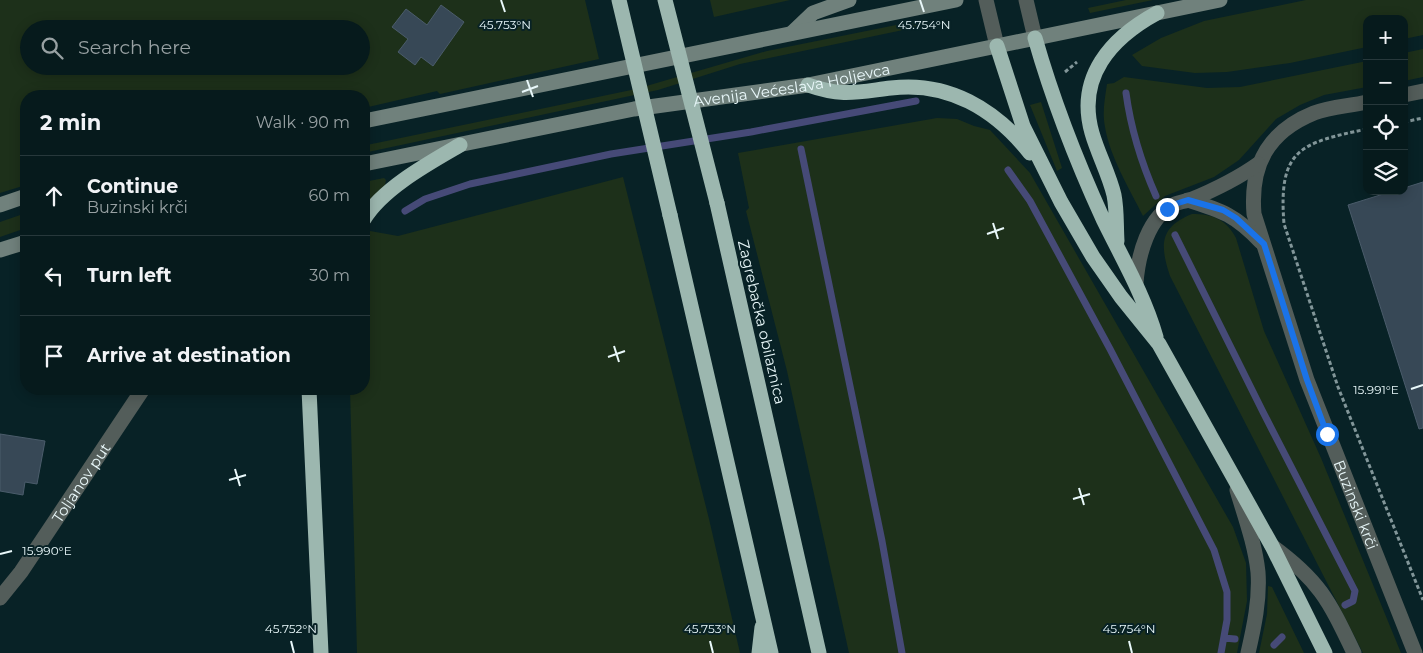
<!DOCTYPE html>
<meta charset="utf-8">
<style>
body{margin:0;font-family:Montserrat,sans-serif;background:#142729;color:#f1f3f6}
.controls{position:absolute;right:15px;top:15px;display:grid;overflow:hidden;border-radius:10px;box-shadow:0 2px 12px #0003}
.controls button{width:45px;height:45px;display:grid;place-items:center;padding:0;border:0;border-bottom:1px solid #27383b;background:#061a1c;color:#f1f3f6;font:25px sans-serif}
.stop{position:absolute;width:15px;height:15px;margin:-11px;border:4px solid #1a73e8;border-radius:50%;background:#fff}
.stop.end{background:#1a73e8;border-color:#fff;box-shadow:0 1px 5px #0008}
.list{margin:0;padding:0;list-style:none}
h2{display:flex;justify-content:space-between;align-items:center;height:65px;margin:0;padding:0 20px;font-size:21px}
h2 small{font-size:16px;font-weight:400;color:#98a1a3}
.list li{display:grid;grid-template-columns:32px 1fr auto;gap:15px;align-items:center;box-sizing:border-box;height:80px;padding:0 20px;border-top:1px solid #27383b}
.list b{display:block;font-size:19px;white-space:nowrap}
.list p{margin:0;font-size:16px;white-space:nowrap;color:#98a1a3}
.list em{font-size:16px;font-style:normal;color:#98a1a3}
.icon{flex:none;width:28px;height:28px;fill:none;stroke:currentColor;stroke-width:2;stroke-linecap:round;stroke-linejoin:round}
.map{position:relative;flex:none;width:1423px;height:653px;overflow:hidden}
.search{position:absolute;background:#061a1c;box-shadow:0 2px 12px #0003;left:20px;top:20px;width:350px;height:55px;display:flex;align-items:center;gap:12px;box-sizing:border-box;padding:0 18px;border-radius:28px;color:#98a1a3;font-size:19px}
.panel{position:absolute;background:#061a1c;box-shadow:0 2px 12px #0003;left:20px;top:90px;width:350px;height:305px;border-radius:20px}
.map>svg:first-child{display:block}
.green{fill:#1d301a;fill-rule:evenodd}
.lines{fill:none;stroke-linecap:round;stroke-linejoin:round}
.stream{stroke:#464a77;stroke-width:7}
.building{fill:#374856;stroke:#4b5c6b}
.path{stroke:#829699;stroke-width:3;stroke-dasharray:4 2.5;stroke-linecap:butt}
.street{stroke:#535d5a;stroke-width:15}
.secondary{stroke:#70817c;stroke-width:15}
.highway{stroke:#9cb7af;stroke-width:15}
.highway-bridge{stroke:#9cb7af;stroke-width:15}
.route{stroke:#1a73e8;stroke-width:6}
.ticks{fill:none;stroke:#e9f8fa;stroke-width:2}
.labels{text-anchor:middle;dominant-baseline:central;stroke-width:4;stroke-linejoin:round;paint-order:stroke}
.street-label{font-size:15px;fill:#e9f8fa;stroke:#082226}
.ticks-label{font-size:12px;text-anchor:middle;fill:#e9f8fa;stroke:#082226;stroke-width:4;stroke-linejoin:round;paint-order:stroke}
</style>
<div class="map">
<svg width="1423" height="653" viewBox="0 0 1423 653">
<rect width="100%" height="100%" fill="#082226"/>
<path class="green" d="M0,0h585l14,59 -159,35 -3,-3 -73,17v-12h-338v89l-26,8zM29,29h332v37h-332z
M710,0h80l-76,17z
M1126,0h27l-63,13 -2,-5z
M1306,0h117v35l-19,4v-20h-37v28l-77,16 -63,9 -32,1 -53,-7 -10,-11 29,-17 43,-17z
M926,19l1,6 -187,39 -82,26 -290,62 -1,-7 269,-56 131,-38z
M1423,49v28l-19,4v-28z
M1367,61v26l-43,8 -24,10 -24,14 -37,41 -25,17 -49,19 -22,20c-14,-28 -33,-59 -38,-89 -3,-15 0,-29 2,-43l7,-1 10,-6 83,11 33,-1z
M1041,102l21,66 -5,3 -27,-66z
M937,118l20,1 17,7 16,4 40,43 203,354 13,36 1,38 -10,52h-388l-62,-282 -41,-160 3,-3 -11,-55z
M623,177l86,342 31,134h-383l-7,-264h14v-142l6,-16 28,5z
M384,178l2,2 -1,5 -21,20v-23z
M26,213v15l-26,9v-15z
M1192,214c20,0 34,5 44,24l28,93 57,127 80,195h-38l-193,-377c-10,-30 -11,-49 22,-62z
M1268,586l4,1 32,66h-45l8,-39z"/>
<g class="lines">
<path class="stream" d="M1126,93c5,37 15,69 30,103
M801,149l81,392 20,112
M1008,170l22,31 80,148 104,201 13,42v28l-6,33
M405,211l20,-12 45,-15 141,-30 140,-22 165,-31
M1175,235l88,177 92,179 -2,10 -8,4
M1224,638l11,1
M1274,645l8,-8"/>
</g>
<path class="building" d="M441,5l23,17 -31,44 -12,-9 -6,8 -17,-13 10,-13 -16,-12 14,-18 21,16z
M1423,182v246l-4,1 -71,-224 45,-14h11v-3z
M0,434l45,7 -8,43 -12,-2 -2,13 -23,-4z"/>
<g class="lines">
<path class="path" d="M1065,72l12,-10
M1404,122l19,-4
M1367,129c-67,14 -89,20 -83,95l54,163 85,213"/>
<g class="street">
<path d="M986,0l11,46"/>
<path d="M1026,0l9,38"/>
<path d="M1404,95l19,-4"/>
<path id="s1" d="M1367,102c-17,4 -37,5 -53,11 -47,19 -64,53 -60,101l53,166 108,273"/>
<path d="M1188,200c35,11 47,15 73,42"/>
<path d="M1136,283c2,-27 12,-67 39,-79 5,-2 10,-3 15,-4 24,-10 47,-21 68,-36"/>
<path d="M1237,490c8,27 18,54 21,82 2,27 -4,55 -10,81"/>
<path d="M1272,546c48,35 57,55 82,107"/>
<path id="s2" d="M0,598l21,-26 122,-183"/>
</g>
<g class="secondary">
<path d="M792,33l21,-20 36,-13"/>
<path d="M364,121l592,-121"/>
<path id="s3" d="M364,164l270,-55 174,-24 412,-85"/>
<path d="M0,205l26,-9"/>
<path d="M0,250l26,-8"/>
</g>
<path class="highway" d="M1035,38c18,63 41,122 68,181 19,39 41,76 53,118
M997,46l26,80 38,76 32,55 28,40 38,47 113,202 53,107
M808,85c34,12 49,7 83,3 57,-7 104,21 139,65
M717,203l102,450
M670,215l101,438
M364,219c19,-31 65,-56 96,-74
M1117,241c-1,-15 0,-31 -3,-46 -5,-21 -16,-41 -22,-62 -16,-56 19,-95 65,-120
M309,389l12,264
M759,653l3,-26"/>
<path class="highway-bridge" d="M619,0l51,215
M665,0l52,203"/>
</g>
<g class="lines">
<path class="route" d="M1167,209l8,-5 13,-4 35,10 13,8 28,26 43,136 20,54"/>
</g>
<path class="ticks" d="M501,0l4,12M920,0l4,12M527,80l6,17M522,92l16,-6M993,223l5,16M987,234l17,-6M614,346l5,16M608,357l17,-6M1411,389l12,-4M235,469l5,17M229,480l17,-5M1079,488l5,17M1073,499l17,-5M0,554l12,-3M291,641l3,12M710,641l3,12M1129,641l3,12"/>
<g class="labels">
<g class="street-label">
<text stroke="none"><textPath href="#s3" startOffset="435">Avenija Većeslava Holjevca</textPath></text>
<text transform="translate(762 322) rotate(77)">Zagrebačka obilaznica</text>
<text stroke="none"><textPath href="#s2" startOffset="141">Toljanov put</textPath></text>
<text stroke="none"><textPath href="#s1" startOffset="490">Buzinski krči</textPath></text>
</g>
</g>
<g class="ticks-label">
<text x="505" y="29">45.753°N</text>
<text x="924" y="29">45.754°N</text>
<text x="1376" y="394">15.991°E</text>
<text x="47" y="555">15.990°E</text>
<text x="291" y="633">45.752°N</text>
<text x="710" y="633">45.753°N</text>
<text x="1129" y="633">45.754°N</text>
</g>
</svg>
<div class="controls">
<button>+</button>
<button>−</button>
<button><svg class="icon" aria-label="locate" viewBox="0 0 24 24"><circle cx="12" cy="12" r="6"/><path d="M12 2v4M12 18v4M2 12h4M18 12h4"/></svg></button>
<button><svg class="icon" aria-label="layers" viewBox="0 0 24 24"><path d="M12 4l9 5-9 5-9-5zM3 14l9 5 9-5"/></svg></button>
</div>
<div class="stop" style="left:1327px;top:434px"></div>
<div class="stop end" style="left:1167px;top:209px"></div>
<div class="search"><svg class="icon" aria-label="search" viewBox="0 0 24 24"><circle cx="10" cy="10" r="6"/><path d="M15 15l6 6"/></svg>Search here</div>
<section class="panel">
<h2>2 min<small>Walk · 90 m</small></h2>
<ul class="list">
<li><svg class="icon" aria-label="ahead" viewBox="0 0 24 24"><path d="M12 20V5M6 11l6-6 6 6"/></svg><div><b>Continue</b><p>Buzinski krči</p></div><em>60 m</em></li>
<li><svg class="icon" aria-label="left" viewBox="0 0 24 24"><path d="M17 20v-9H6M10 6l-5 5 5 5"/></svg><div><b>Turn left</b></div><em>30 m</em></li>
<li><svg class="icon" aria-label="arrive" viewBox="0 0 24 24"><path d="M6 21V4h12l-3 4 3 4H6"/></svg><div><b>Arrive at destination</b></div></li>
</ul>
</section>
</div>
